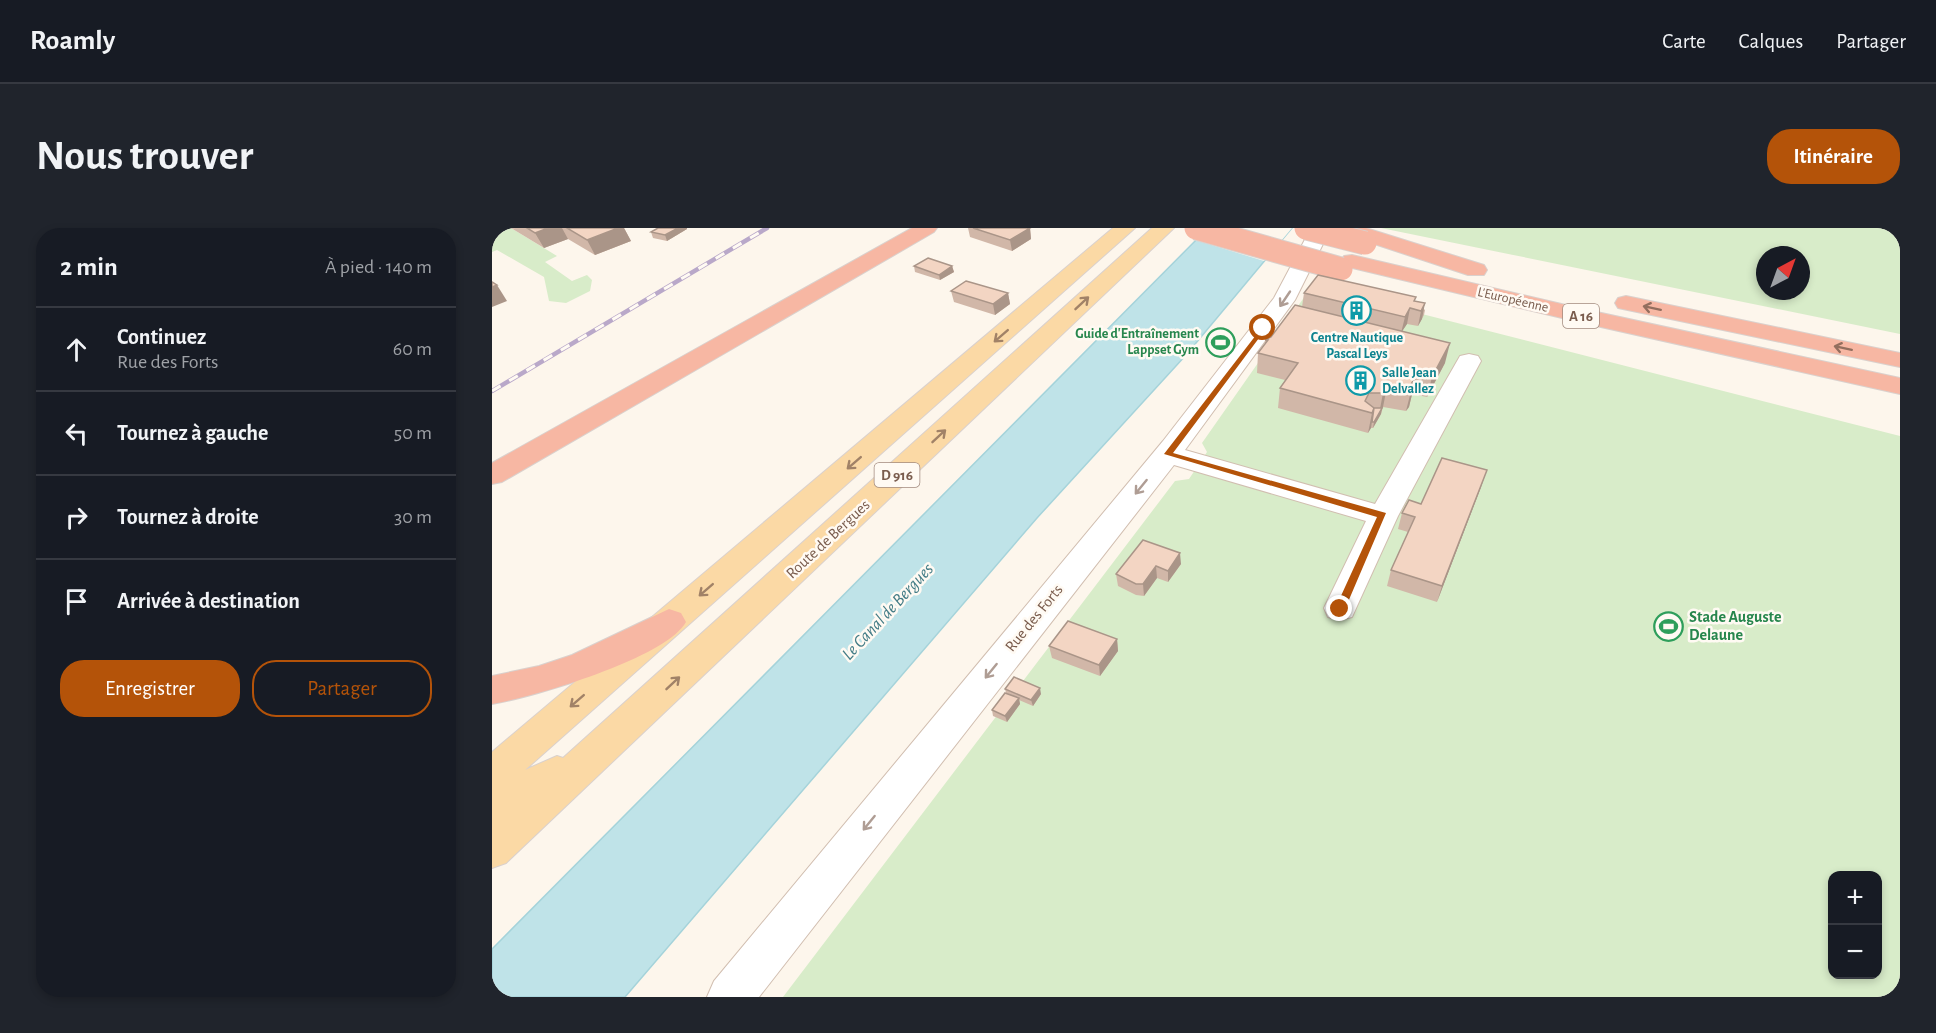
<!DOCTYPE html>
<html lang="fr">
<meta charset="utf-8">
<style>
body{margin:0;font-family:"Alegreya Sans",sans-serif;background:#20242c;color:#f1f3f6}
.controls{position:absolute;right:18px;bottom:18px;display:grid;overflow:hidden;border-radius:12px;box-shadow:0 3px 9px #0003}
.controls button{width:54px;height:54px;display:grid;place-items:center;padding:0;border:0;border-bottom:2px solid #363941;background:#171b24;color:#f1f3f6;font:30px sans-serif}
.compass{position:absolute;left:1264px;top:18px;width:54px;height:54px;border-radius:50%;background:#171b24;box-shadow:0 3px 9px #0003;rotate:41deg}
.stop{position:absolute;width:18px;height:18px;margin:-14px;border:4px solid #b45309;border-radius:50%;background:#fff}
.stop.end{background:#b45309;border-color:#fff;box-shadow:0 2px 6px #0008}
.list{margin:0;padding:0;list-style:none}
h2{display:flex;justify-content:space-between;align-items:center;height:78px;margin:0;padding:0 24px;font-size:26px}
h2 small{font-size:20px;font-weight:400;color:#9ea1a6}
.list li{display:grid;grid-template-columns:39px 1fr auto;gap:18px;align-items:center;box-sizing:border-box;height:84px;padding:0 24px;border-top:2px solid #363941}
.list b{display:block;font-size:22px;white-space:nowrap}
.list p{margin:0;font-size:20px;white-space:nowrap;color:#9ea1a6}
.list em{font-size:20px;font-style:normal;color:#9ea1a6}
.actions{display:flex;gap:12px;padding:18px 24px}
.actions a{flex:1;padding:14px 0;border:2px solid #b45309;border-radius:24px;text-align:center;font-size:21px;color:#b45309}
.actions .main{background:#b45309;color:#fff}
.icon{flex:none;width:33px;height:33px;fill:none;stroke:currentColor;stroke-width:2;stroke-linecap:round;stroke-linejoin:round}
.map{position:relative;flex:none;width:1408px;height:769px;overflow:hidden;border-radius:24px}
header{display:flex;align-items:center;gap:36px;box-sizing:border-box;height:84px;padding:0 30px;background:#171b24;border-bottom:2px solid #363941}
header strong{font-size:28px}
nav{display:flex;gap:33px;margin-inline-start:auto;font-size:21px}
.intro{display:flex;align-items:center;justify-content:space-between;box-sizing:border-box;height:144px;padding:0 36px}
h1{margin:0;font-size:42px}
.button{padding:15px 27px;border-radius:24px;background:#b45309;color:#fff;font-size:21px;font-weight:700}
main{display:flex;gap:36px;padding:0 36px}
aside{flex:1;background:#171b24;border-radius:24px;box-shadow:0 3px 9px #0003}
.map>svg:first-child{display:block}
.green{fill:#d8ecc9;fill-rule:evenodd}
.water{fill:#bfe3e8;stroke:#a5d3da;stroke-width:1.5}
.pier{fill:#fdf6ec}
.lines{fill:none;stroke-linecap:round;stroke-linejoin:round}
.minor-casing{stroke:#d1beb0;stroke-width:2}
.major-casing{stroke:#dad1cd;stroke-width:2}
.highway-casing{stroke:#dad1cd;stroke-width:2}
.minor{fill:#fff;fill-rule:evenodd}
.major{fill:#fbd9a5;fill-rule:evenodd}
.highway{fill:#f7b7a3;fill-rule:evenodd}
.rail-casing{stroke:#b9a8c9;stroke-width:4.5}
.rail{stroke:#fffaf3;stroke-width:3;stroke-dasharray:10;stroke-linecap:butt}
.highway-bridge-casing{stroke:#dad1cd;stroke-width:25;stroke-linecap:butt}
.highway-bridge{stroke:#f7b7a3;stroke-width:23}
.wall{fill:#d1b7a8}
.shaded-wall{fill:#aa9588}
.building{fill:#f3d5c3;stroke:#aa9588;stroke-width:1.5}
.oneway{stroke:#af9d94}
.oneway2{stroke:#a18267}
.oneway3{stroke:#936e5e}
.route{fill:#b45309}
.labels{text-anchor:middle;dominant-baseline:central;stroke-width:5;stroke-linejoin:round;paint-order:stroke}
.far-street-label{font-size:14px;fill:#7a5c4d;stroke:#fffaf3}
.far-leisure-label{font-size:14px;font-weight:bold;fill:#27864d;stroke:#fffaf3;text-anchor:end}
.far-culture-label{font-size:14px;font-weight:bold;fill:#0d838f;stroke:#fffaf3}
.shield{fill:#fffaf3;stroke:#a28b7f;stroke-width:1.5}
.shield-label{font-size:15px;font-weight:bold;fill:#7a5c4d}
.street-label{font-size:16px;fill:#7a5c4d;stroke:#fffaf3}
.leisure-label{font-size:16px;font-weight:bold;fill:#27864d;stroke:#fffaf3;text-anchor:start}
.water-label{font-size:18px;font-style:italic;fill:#437c86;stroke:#fffaf3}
</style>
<header>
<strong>Roamly</strong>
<nav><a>Carte</a><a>Calques</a><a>Partager</a></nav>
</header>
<div class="intro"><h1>Nous trouver</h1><a class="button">Itinéraire</a></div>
<main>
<aside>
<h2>2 min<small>À pied · 140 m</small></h2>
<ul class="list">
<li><svg class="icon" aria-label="ahead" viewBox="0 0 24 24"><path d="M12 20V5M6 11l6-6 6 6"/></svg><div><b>Continuez</b><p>Rue des Forts</p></div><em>60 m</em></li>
<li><svg class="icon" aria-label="left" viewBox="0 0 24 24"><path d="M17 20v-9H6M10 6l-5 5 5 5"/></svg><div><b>Tournez à gauche</b></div><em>50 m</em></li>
<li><svg class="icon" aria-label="right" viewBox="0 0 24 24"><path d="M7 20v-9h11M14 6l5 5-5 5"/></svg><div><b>Tournez à droite</b></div><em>30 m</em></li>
<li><svg class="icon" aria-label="arrive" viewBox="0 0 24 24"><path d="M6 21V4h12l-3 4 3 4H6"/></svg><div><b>Arrivée à destination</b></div></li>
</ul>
<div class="actions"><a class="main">Enregistrer</a><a>Partager</a></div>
</aside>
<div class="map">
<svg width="1408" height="769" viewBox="0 0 1408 769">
<rect width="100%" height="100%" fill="#fdf6ec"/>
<path class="green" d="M0,0h19l46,28 -12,6 27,19 15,-6 5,5 -2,11 -24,12 -17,-2 -5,-24 -47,-27 -5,2z
M889,0h519v106zM1273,27h36v36h-36z
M820,58l588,150v561h-1117l392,-516 14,-2 18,-27 -5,-9zM1340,648h46v98h-46z"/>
<path class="water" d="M716,0h84l-106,127 -149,163 -412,479h-133v-48z"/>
<path class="pier" d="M716,0h84l-28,33 -69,-21z"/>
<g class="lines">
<defs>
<path id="minor" d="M819,0h20l-36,72 -110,150 190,54 85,-148 9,-2 9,2 3,5 -83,155 -46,101 -12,3 -12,-3 -4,-9 42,-87 -192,-56 -415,532h-52l7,-16 449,-540 111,-143z"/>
<path id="major" d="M621,0h22l-610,542 32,-14 6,2 589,-530h22l-668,635 -14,5v-116z"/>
<path id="highway" d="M420,0h25l-3,4 -432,250 -10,2v-21z
M843,0h31l118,37 3,5 -3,5h-16l-130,-43z
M860,27l231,54 317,69v16l-317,-71 -239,-57 -3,-5 3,-5z
M1134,68l274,57v14l-282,-59 -3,-5 3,-5z
M177,381l12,4 5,9c-20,36 -152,75 -194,82v-28l47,-10 33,-11z"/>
</defs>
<use href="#minor" class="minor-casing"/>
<use href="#major" class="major-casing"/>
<use href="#highway" class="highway-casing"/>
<use href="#minor" class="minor"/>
<use href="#major" class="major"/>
<use href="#highway" class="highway"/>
<defs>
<path id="rail" d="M0,163l275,-163"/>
</defs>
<use href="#rail" class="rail-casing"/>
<use href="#rail" class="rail"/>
<defs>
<path id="highway-bridge" d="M704,0l145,41
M814,0l59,15"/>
</defs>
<use href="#highway-bridge" class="highway-bridge-casing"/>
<use href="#highway-bridge" class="highway-bridge"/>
</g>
<path class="wall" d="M19,0h113l7,13 -36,14 -27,-16 -24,9z
M166,0h29v1l-20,12 -14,-3 -2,-6z
M476,0h62l1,11 -19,12 -42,-14z
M422,38h38l2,6 -14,8 -25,-8z
M459,63l57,2 2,11 -15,11 -41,-13z
M812,65l111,8 10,9 -1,5 -6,11 -11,-2 -5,7 43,32 -18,34 -15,-3 -3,13 -3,4 -23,-4 -2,7 -8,14h-2l-3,5 -90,-25 2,-20 5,-8 -28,-7 1,-20 7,-8v-5l6,-3 31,-30z
M989,259l-44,115 -50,-16 4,-16 17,-38 -10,-3 4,-16 19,-9z
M651,312l38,24 -13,18 -11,-4 -13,18 -8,-1 -18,-9 -2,-12z
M625,411l1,12 -18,25 -48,-18 -3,-12z
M513,461l36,5 -8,12 -14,-6 1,4 -13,18 -14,-6 -1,-6 14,-17z"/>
<path class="shaded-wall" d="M56,0h14l6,11 -24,9 -9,-15z
M126,0h6l7,13 -36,14 -8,-15z
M186,0h9v1l-20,12 -2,-6z
M538,0l1,11 -19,12 -2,-11z
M460,38l2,6 -14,8 -1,-5z
M5,57l10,16 -15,6v-20z
M516,65l2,11 -15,11 -2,-11z
M933,75l-3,16 -4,7 3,-15z
M918,80l-3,16 -6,9 4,-16z
M958,115l-5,20 -18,34 5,-20z
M925,146l-8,33 -3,4 5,-20 -1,-5z
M895,159l-4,20 -4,7 4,-21z
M882,180l-3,20 -3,5 4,-20z
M890,180l-1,6 -8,14 1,-6z
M995,242l-6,17 -44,115 5,-16z
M688,325l1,11 -13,18v-11z
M664,338l1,12 -13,18 -1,-12z
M625,411l1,12 -18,25 -1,-11z
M548,460l1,6 -8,12 -2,-6z
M527,470l1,6 -13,18 -2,-6z"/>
<path class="building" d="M35,0h21l-13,5z
M75,0h51l-31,12z
M166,0h20l-13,7 -14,-3z
M481,0h57l-20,12z
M436,30l24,8 -13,9 -25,-9z
M826,47l98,22 -2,4 11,2 -4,8 -11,-3 -5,9 -101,-24z
M474,53l42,12 -15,11 -42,-13z
M0,54l5,3 -5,2z
M803,77l155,38 -18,34 -15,-3 -7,12 3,1 -2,4 -24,-4 -4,6h-14l-4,8 9,7 -2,5 -92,-25 18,-25 -40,-10 10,-13h-3l6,-3z
M882,180h8l-8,14h-2z
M950,230l45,12 -45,116 -51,-16 24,-53 -13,-4 7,-13 12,4z
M651,312l37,13 -12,18 -12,-5 -13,18h-7l-20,-10z
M576,393l49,18 -18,26 -50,-19z
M522,449l26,11 -9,12 -26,-11z
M513,465l14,5 -14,18 -13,-6z"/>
<defs><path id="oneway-shaft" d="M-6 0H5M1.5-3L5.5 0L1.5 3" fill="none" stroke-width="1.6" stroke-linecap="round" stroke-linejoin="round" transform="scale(1.5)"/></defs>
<g class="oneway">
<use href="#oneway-shaft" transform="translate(793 71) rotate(124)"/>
<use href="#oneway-shaft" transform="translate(649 259) rotate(129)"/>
<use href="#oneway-shaft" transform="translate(499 443) rotate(129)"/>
<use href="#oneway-shaft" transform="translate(377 595) rotate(129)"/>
</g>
<g class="oneway2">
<use href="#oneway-shaft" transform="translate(590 75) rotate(-43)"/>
<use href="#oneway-shaft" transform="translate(509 108) rotate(139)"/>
<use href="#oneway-shaft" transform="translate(447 208) rotate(-43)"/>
<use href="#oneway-shaft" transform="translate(362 235) rotate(139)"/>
<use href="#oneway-shaft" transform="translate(214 362) rotate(139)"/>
<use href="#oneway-shaft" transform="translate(181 455) rotate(-43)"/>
<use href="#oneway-shaft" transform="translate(85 473) rotate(139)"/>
</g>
<g class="oneway3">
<use href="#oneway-shaft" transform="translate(1160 80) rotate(-168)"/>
<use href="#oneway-shaft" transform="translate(1351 120) rotate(-168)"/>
</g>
<path class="route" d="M771,98l2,4 -92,123 213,60 -41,96 -5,3 -5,-3 42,-92 -213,-63z"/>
<defs>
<symbol id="building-ring" viewBox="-11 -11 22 22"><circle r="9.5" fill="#fffaf3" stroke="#0f9aa8" stroke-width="1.5"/><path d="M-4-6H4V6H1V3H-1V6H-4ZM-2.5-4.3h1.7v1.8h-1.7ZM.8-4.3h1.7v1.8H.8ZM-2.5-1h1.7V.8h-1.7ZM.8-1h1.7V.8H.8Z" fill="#0f9aa8"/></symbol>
<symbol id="stadium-ring" viewBox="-11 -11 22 22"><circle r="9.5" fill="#fffaf3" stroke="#2e9e5b" stroke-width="1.5"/><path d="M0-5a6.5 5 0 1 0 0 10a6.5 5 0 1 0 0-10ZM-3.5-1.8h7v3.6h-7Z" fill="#2e9e5b"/></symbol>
</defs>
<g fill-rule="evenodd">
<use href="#building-ring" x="848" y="66" width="33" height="33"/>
<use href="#stadium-ring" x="712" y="98" width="33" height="33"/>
<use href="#building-ring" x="852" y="136" width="33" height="33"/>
<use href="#stadium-ring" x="1160" y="382" width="33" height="33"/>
</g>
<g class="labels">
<g class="far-street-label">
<text transform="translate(1021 72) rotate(13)">L'Européenne</text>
</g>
<g class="far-leisure-label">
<text x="707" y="106">Guide d'Entraînement<tspan x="707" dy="16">Lappset Gym</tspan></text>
</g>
<g class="far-culture-label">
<text x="865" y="110">Centre Nautique<tspan x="865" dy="16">Pascal Leys</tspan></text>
<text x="890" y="145" text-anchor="start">Salle Jean<tspan x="890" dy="16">Delvallez</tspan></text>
</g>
<g class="shield">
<rect x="1071" y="76" width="36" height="24" rx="4.5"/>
<rect x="382.5" y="235" width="45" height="24" rx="4.5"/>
</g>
<g class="shield-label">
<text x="1089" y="88">A 16</text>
<text x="405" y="247">D 916</text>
</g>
<g class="street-label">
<text transform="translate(336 311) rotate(-43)">Route de Bergues</text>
<text transform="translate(542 390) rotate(-51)">Rue des Forts</text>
</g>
<g class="leisure-label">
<text x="1197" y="389">Stade Auguste<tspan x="1197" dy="18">Delaune</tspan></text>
</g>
<g class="water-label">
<text transform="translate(396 384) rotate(-47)">Le Canal de Bergues</text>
</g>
</g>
</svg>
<div class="controls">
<button>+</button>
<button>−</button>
</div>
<svg class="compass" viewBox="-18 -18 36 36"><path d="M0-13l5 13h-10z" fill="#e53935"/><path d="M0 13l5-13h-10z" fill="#9ea1a6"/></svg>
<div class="stop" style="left:771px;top:100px"></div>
<div class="stop end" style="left:848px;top:381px"></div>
</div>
</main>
